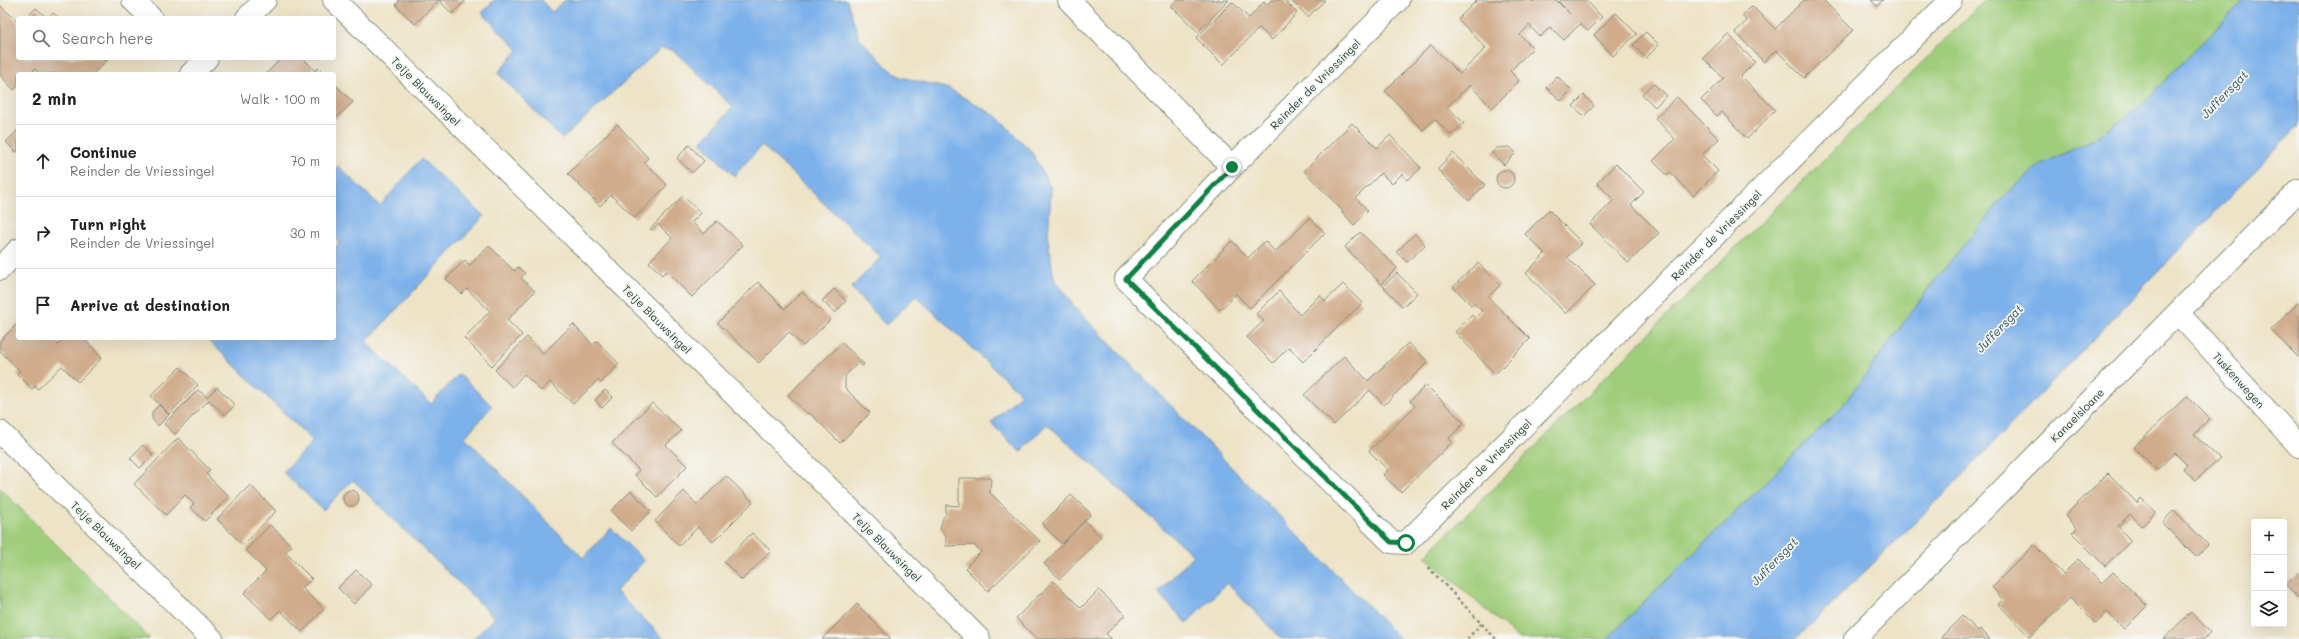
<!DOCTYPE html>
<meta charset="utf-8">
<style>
body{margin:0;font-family:Mali,sans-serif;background:#f2f2f2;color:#202124}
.controls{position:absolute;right:12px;bottom:12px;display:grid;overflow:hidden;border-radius:4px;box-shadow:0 4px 16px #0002}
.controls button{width:36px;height:36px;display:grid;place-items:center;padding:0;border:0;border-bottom:1px solid #e0e0e0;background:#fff;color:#202124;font:20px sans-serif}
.stop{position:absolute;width:12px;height:12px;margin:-9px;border:3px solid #0b8043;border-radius:50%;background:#fff}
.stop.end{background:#0b8043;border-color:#fff;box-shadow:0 1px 4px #0008}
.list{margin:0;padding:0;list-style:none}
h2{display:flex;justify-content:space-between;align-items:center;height:52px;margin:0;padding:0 16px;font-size:17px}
h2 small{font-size:13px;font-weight:400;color:#757577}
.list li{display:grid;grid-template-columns:26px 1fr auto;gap:12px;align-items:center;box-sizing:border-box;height:72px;padding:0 16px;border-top:1px solid #e0e0e0}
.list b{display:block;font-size:15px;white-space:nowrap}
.list p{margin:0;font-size:13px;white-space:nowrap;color:#757577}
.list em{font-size:13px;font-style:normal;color:#757577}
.icon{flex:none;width:22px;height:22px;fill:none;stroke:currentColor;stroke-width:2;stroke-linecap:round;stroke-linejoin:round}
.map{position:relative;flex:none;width:2299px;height:639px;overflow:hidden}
.search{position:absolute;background:#fff;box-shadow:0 4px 16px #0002;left:16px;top:16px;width:320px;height:44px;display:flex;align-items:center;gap:10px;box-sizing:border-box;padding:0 14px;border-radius:4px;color:#757577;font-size:15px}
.panel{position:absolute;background:#fff;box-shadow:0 4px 16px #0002;left:16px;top:72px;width:320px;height:268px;border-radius:4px}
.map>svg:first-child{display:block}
.green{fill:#a0cd7b;stroke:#608558}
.water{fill:#7db1ea;stroke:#4e778f}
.building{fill:#d0ac8c}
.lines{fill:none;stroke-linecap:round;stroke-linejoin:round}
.minor-casing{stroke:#86907d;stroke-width:24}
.path{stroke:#86907d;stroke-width:2.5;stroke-dasharray:3 3;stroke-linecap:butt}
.minor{stroke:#fff;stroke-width:22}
.route{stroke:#0b8043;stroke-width:5}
.labels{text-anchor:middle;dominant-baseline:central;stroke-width:3.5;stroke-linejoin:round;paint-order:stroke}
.street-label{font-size:11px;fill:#1f3d34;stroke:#f6f6f2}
.water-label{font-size:12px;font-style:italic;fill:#365a62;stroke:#f6f6f2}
</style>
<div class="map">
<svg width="2299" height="639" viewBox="0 0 2299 639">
<rect width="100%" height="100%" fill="#f6f6f2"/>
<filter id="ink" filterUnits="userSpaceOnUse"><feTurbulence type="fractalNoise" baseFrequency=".025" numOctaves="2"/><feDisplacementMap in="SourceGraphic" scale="8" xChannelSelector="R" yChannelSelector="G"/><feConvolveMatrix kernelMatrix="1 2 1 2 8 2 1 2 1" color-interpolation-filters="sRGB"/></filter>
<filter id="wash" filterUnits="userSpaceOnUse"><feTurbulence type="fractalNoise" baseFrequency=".012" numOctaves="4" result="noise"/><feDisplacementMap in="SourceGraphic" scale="16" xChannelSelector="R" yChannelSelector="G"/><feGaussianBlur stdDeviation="0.9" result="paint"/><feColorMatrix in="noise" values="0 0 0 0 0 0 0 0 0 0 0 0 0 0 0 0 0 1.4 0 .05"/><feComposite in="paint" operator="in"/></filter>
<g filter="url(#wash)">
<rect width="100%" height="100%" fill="#ede3c6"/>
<path class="green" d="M1985,0h259l-105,107 -45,32 -52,25 -37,31 -73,89 -91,124 -234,231h-88l-94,-83z
M0,488l150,151h-150z"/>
<path class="water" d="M494,0h47l11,12 13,-12h282l12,38 28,29 14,10 48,12 47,27 35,35 20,37 -3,51 6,39 22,31 324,330h-119l-54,-56 -40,40 -29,-30 35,-38 -146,-131 -27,28 -29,-29 30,-29 -105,-98 -30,29 -35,-37 30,-31 -119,-112 -28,31 -33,-34 32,-35 -60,-57 -12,-2 -99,91 -64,-66 20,-23 -36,-37z
M2244,0h55v125l-351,365 -152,149h-189l234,-231 91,-124 73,-89 37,-31 52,-25 45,-32z
M421,159l63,57 -118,126 65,62 28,-30 33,32 -27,31 118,121 28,-30 33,33 -28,30 48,48h-191l22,-21 -142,-138 -30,30 -40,-38 30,-31 -107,-103h128v-89l5,-6 -5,-6v-67l4,-4 42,40z"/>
<g id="blocks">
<path class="building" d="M398,0h68l-14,14 -13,-14 -24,24 -19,-19 3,-4z
M1177,0h52l-31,32 -27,-26z
M1271,0h13l13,13 -25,27 -13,-12 -36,37 -27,-27 36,-36 17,16 15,-16 3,3z
M1293,0h32l-17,17 -16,-16z
M1477,0h54l2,2 1,-2h22l14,14 -11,-12 2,-2h25l16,17 -14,14 -8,-7 -16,16 -14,-13 -10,10 -11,-12 -9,10 13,13 -23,23 9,10 -27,27 -22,-23 -23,22 17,16 -13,12 -16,-16 -12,11 -38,-39 46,-46 29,29 26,-26 -28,-29z
M1804,0h19l30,30 -49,48 -28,-28 -12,12 -29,-30 12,-11 -5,-5 10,-10 23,23z
M1871,0h12l-6,6z
M0,5l18,17v36h91l-16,16h-53l-5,-5 -5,5h-12v12l-4,4 -14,-15z
M36,8l11,10h-21z
M53,13l6,5h-11z
M1616,13l21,21 -24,22 -19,-21z
M1646,32l13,13 -13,13 -13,-13z
M1728,34l27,28 -14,14 34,34 -28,29 -25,-27 -5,4 -16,-16 22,-22 -20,-20z
M282,58h21l12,13 3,-3 6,6h-58z
M1557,76l14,14 -10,11 -15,-14z
M1653,83l13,13 -11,11 -13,-13z
M334,84l19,18 -19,18z
M1584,95l10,11 -10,10 -11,-10z
M1677,97l42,42 -17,16 16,16 -25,25 -23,-24 -3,3 -14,-14 22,-22 -20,-21z
M1352,123l25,25 13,-13 31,33 -13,12 -6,-6 -10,10 -11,-11 -25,25 12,13 -14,14 -12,-13 1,-1 -39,-40z
M617,124l31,34 -4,4 23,23 -32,33 -24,-23 -11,11 -32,-32z
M18,130v21l-2,1 -10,-10z
M689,145l15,16 -12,12 -15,-15z
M1510,147l6,6 -12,12 -12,-12 5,-5z
M1453,153l32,32 -16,16 -32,-32z
M1616,164l28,28 -13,13 28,28 -31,30 -38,-39 24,-24 -17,-17z
M1496 179a9 9 0 1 1 18 0a9 9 0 1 1-18 0Z
M683,196l18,17 -9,9 12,12 13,-13 26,24 -51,52 -26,-26 -4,4 -13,-13 23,-24 -14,-14 -6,6 -2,-1z
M1549,210l33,33 -15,14 28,28 -29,29 -40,-41 19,-19 -20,-20z
M1310,218l15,15 -75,75 -14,-14 -16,16 -28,-29 40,-40 16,17 17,-17 10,11z
M1360,232l37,36 -16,16 -36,-37z
M1415,234l10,11 -18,17 -11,-10z
M489,246l25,25 4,-4 7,6 -4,5 14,13 -28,29 15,15 -30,31 -28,-28 26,-27 -23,-22 -5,5 -16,-15 19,-19 5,5z
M1478,263l22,22 -12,12 42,42 -35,35 -40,-42 17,-17 3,3 7,-7 -8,-8 -3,2 -18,-18z
M1397,273l20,20 -14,14 -20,-21z
M758,282l27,27 17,-17 28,28 -27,26 -14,-14 -30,31 -41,-40z
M1343,284l19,19 -59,59 -14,-15 -16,16 -26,-26 17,-16 -8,-7 23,-23 21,24 20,-20 5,6z
M834,289l12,12 -11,12 -13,-12z
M2299,302v56l-28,-28z
M18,323v15h33l7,7 7,-7h18l19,20 -24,24 -16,-16 -24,23 -3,-3 -3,3 -15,-15 3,-3 -20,-20v-10z
M573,324l20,21 4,-4 22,23 -18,19 -3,-3 -25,24 -23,-22 -9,9 -17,-17 -12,13 -17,-17 32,-33 16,17z
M842,343l22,21 -1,2 -4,-4 -14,14v12l25,25 -30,30 -31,-31 -1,2 -20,-19z
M1408,343l20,19 -44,43 -14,-15 -36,35 -30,-30 40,-39 24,25z
M180,367l18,18 -29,29 -18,-18z
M1426,385l38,38 -15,15 3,4 -51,50 -18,-17 5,-5 -19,-19 46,-45 -5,-5z
M217,387l18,18 -10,10 -16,-15 -34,34 -11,-10 34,-34 9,7z
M605,390l8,7 -11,11 -7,-8z
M2187,396l23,23 -16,16 26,24 -25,22 -12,-12 4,-4 -12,-12 -18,17 -23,-23z
M652,403l29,28 -15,14 21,21 -30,31 -22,-22 4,-5 -27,-27z
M159,405l10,10 -11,11 -6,-7v-7z
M178,438l32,32 -4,4 23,23 -24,24 -15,-14 4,-3 -9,-9 -19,20 -32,-31z
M143,445l10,10 -13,13 -10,-10z
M2108,473l29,30 4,-5 15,14 -14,14 -12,-12 -12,12 13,15 -26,25 -33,-33 5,-4 -12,-13z
M726,476l27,26 -40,40 -15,-15 -19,19 -24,-25 29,-30 13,14z
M959,478h32l-1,15 50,48 -52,50 -23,-23 16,-16 -7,-7 -28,1v-9l-6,-9 3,-10 3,-4v-9l13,1z
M250,485l26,26 -33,34 -26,-26z
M343 498a8 8 0 1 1 16 0a8 8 0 1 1-16 0Z
M631,491l20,20 -20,20 -20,-20z
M1071,495l20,19 -29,30 -20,-20z
M2174,510l34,35 -12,12 -34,-34z
M1085,521l16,16 -41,42 -16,-15z
M270,525l22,21 -7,6 27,27 -10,9 22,21 -22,23 -22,-22 -9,9 -27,-26 22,-22 -20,-21z
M752,533l19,18 -29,29 -18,-18z
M2034,545l29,29 15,-15 24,24 11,-11 34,34 -23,23 -17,-17 -11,12 -26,-26 -40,39 -32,-33 5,-4 -11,-13z
M356,570l16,15 -18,19 -16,-16z
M2299,573v27l-13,-16z
M1053,581l28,27 18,-18 26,25 -19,19 6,5h-75l-21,-21z
M857,604l34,35h-69z
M2191,612l19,20 -6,7h-41z
M1962,616l16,15 2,-2 10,10h-47l-2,-2z"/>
</g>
</g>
<g filter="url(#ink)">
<use href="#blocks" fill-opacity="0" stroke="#86907d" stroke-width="1"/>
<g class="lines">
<defs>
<path id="minor" d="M133,0l18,18
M334,0l512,505 133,134
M1069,0l163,167
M1398,0l-166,167 -106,112 265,263 15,1 545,-543
M247,18l18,-18
M191,74l16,-16
M0,269l18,-19
M2178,313l121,133
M0,432l212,207
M1855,639l444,-449"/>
</defs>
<use href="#minor" class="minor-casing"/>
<path class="path" d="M1428,567l68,72
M1467,639l14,-15"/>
<use href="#minor" class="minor"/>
</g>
</g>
<g class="lines" filter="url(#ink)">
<path class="route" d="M1232,167l-106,112 265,263 15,1"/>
</g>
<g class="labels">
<g class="street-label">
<text transform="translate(1315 84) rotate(-45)">Reinder de Vriessingel</text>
<text transform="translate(426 91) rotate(45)">Teije Blauwsingel</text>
<text transform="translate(1716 235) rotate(-45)">Reinder de Vriessingel</text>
<text transform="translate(657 319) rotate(45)">Teije Blauwsingel</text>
<text transform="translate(2239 380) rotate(48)">Tuskenwegen</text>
<text transform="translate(2077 415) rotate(-45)">Kanaelsloane</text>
<text transform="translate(1486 464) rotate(-45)">Reinder de Vriessingel</text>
<text transform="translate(106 535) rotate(44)">Teije Blauwsingel</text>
<text transform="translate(887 547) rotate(45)">Teije Blauwsingel</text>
</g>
<g class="water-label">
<text transform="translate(2224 94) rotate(-46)">Juffersgat</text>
<text transform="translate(1999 328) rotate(-46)">Juffersgat</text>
<text transform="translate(1774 561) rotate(-46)">Juffersgat</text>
</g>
</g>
</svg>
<div class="controls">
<button>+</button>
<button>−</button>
<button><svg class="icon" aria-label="layers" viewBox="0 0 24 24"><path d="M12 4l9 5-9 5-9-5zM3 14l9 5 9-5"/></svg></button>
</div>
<div class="stop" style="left:1406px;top:543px"></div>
<div class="stop end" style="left:1232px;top:167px"></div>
<div class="search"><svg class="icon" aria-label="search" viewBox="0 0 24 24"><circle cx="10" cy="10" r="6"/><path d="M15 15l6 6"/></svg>Search here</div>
<section class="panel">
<h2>2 min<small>Walk · 100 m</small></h2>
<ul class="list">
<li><svg class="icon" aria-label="ahead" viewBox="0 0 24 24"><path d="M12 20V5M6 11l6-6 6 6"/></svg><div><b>Continue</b><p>Reinder de Vriessingel</p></div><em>70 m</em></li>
<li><svg class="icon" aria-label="right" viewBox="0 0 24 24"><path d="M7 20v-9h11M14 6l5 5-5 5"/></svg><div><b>Turn right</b><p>Reinder de Vriessingel</p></div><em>30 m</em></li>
<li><svg class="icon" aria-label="arrive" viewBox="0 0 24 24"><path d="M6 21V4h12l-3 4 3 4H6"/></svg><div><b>Arrive at destination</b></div></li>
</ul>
</section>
</div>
